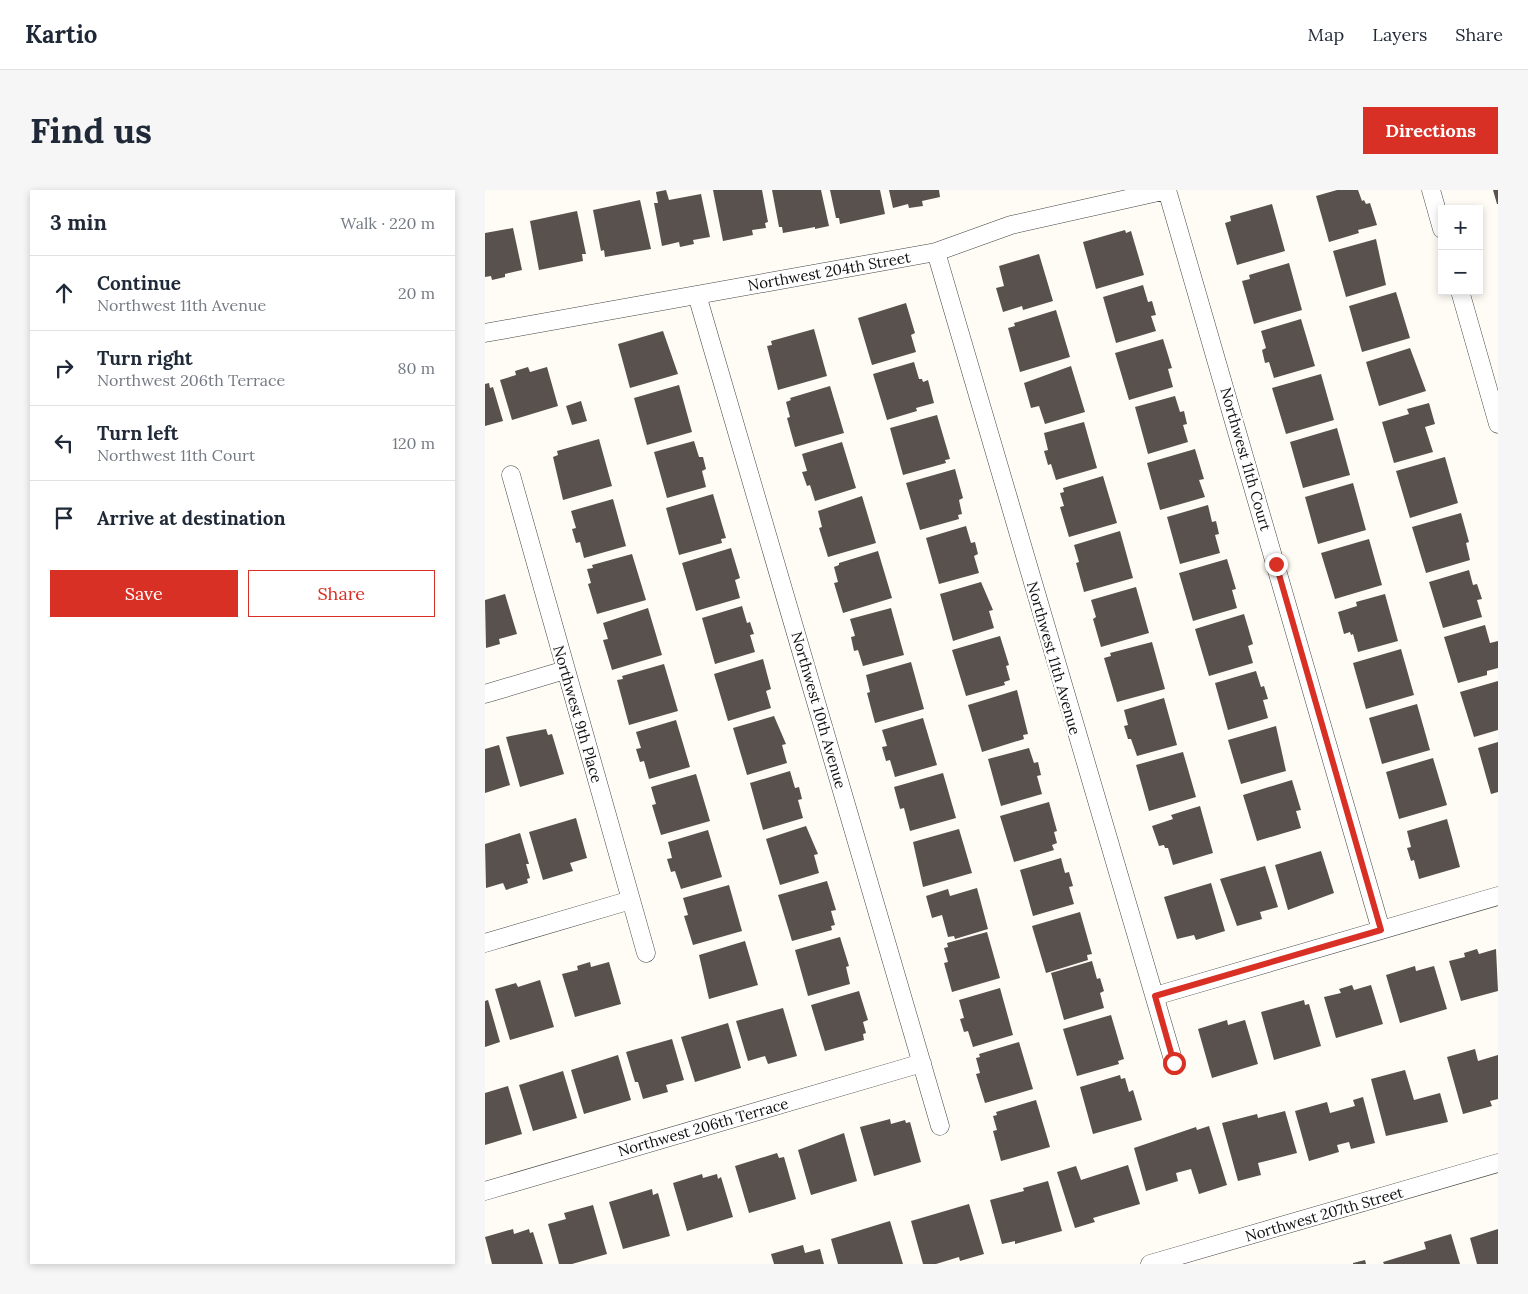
<!DOCTYPE html>
<meta charset="utf-8">
<style>
body{margin:0;font-family:Lora,serif;background:#f6f6f7;color:#1f2937}
.controls{position:absolute;right:15px;top:15px;display:grid;overflow:hidden;border-radius:0px;box-shadow:0 2px 8px #0003}
.controls button{width:45px;height:45px;display:grid;place-items:center;padding:0;border:0;border-bottom:1px solid #e0e1e3;background:#fff;color:#1f2937;font:25px sans-serif}
.stop{position:absolute;width:15px;height:15px;margin:-11px;border:4px solid #d93025;border-radius:50%;background:#fff}
.stop.end{background:#d93025;border-color:#fff;box-shadow:0 1px 5px #0008}
.list{margin:0;padding:0;list-style:none}
h2{display:flex;justify-content:space-between;align-items:center;height:65px;margin:0;padding:0 20px;font-size:21px}
h2 small{font-size:16px;font-weight:400;color:#747a83}
.list li{display:grid;grid-template-columns:32px 1fr auto;gap:15px;align-items:center;box-sizing:border-box;height:75px;padding:0 20px;border-top:1px solid #e0e1e3}
.list b{display:block;font-size:19px;white-space:nowrap}
.list p{margin:0;font-size:16px;white-space:nowrap;color:#747a83}
.list em{font-size:16px;font-style:normal;color:#747a83}
.actions{display:flex;gap:10px;padding:15px 20px}
.actions a{flex:1;padding:11px 0;border:1px solid #d93025;border-radius:0px;text-align:center;font-size:18px;color:#d93025}
.actions .main{background:#d93025;color:#fff}
.icon{flex:none;width:28px;height:28px;fill:none;stroke:currentColor;stroke-width:2;stroke-linecap:round;stroke-linejoin:round}
.map{position:relative;flex:none;width:1013px;height:1074px;overflow:hidden;border-radius:0px}
header{display:flex;align-items:center;gap:30px;box-sizing:border-box;height:70px;padding:0 25px;background:#fff;border-bottom:1px solid #e0e1e3}
header strong{font-size:24px}
nav{display:flex;gap:28px;margin-inline-start:auto;font-size:18px}
.intro{display:flex;align-items:center;justify-content:space-between;box-sizing:border-box;height:120px;padding:0 30px}
h1{margin:0;font-size:35px}
.button{padding:12px 22px;border-radius:0px;background:#d93025;color:#fff;font-size:18px;font-weight:700}
main{display:flex;gap:30px;padding:0 30px}
aside{flex:1;background:#fff;border-radius:0px;box-shadow:0 2px 8px #0003}
.map>svg:first-child{display:block}
.building{fill:#58514d}
.lines{fill:none;stroke-linecap:round;stroke-linejoin:round}
.street-casing{stroke:#434343;stroke-width:19}
.street{stroke:#fff;stroke-width:18}
.route{stroke:#d93025;stroke-width:6}
.labels{text-anchor:middle;dominant-baseline:central;stroke-width:5;stroke-linejoin:round;paint-order:stroke}
.street-label{font-size:15px;fill:#101010;stroke:#fff}
</style>
<header>
<strong>Kartio</strong>
<nav><a>Map</a><a>Layers</a><a>Share</a></nav>
</header>
<div class="intro"><h1>Find us</h1><a class="button">Directions</a></div>
<main>
<aside>
<h2>3 min<small>Walk · 220 m</small></h2>
<ul class="list">
<li><svg class="icon" aria-label="ahead" viewBox="0 0 24 24"><path d="M12 20V5M6 11l6-6 6 6"/></svg><div><b>Continue</b><p>Northwest 11th Avenue</p></div><em>20 m</em></li>
<li><svg class="icon" aria-label="right" viewBox="0 0 24 24"><path d="M7 20v-9h11M14 6l5 5-5 5"/></svg><div><b>Turn right</b><p>Northwest 206th Terrace</p></div><em>80 m</em></li>
<li><svg class="icon" aria-label="left" viewBox="0 0 24 24"><path d="M17 20v-9H6M10 6l-5 5 5 5"/></svg><div><b>Turn left</b><p>Northwest 11th Court</p></div><em>120 m</em></li>
<li><svg class="icon" aria-label="arrive" viewBox="0 0 24 24"><path d="M6 21V4h12l-3 4 3 4H6"/></svg><div><b>Arrive at destination</b></div></li>
</ul>
<div class="actions"><a class="main">Save</a><a>Share</a></div>
</aside>
<div class="map">
<svg width="1013" height="1074" viewBox="0 0 1013 1074">
<rect width="100%" height="100%" fill="#fefcf4"/>
<path class="building" d="M181,0l3,10 32,-6 9,43 -17,3 1,4 -14,3 -1,-5 -17,4 -8,-43h4l-2,-11z
M228,0h49l6,32 -3,1 1,5 -14,2 1,5 -30,6z
M287,0h49l8,36 -14,3v-2l-32,6 -1,-6h-3z
M345,0h50l5,24 -45,10 -1,-6h-3z
M404,0h50l1,7 -18,4 1,5 -14,2 -1,-4 -15,4z
M852,0h21l4,11 2,-1 2,4 4,-1 7,22 -19,5 1,3 -30,9 -13,-46z
M1008,0h5v14h-1z
M155,10l11,49 -46,8 -1,-7 -3,1 -8,-41z
M787,14l13,47 -48,14 -12,-42 6,-2 -1,-5z
M92,21l9,43h-4l1,7 -44,9 -9,-49z
M28,38l9,42 -17,4v3l-13,3 -1,-4 -6,1v-44z
M640,40l1,3 5,-2 13,44 -48,14 -13,-47z
M891,49l10,46 -40,12 -13,-46z
M554,64l14,47 -30,9 -1,-4 -19,6 -7,-24 8,-2 -5,-20z
M804,73l13,47 -48,14 -12,-43 8,-2 -1,-4z
M658,95l5,17 4,-1 4,14 -5,1 5,15 -40,12 -13,-46z
M911,102l14,46 -48,14 -13,-46z
M421,113l9,30 -4,2 5,17 -44,13 -14,-47z
M571,120l14,47 -50,15 -12,-44 7,-2 -1,-3z
M816,129l14,47 -41,12 -5,-16 -4,1 -3,-13 4,-2 -5,-17z
M329,139l13,47 -49,14 -11,-44 5,-1 -1,-4z
M178,141l15,43 -48,14 -12,-44z
M678,149l9,29 -4,1 5,18 -44,13 -14,-47z
M925,158l16,43 -47,15 -13,-44z
M429,172l5,17h3l1,3 5,-2 6,23 -18,5 1,3 -30,9 -14,-46z
M586,176l14,46 -40,12 -6,-18 -8,2 -7,-25z
M43,177l2,5 17,-5 11,39 -46,14 -12,-40 16,-5 -1,-4z
M836,184l13,46 -48,14 -14,-46z
M4,193l1,5 3,-1 10,34 -18,5v-42z
M194,195l13,47 -45,13 -13,-47z
M345,196l14,47 -49,14 -8,-29 3,-1 -4,-15 5,-2 -1,-2z
M690,206l5,16 4,-1 3,13 -4,1 5,17 -40,12 -13,-47z
M96,211l6,20 -15,4 -6,-19z
M944,213l6,21 -10,3 8,25 -39,11 -12,-41 27,-8 -2,-5z
M452,225l13,44 -5,1 1,3 -43,12 -13,-47z
M599,232l13,46 -41,12 -5,-16 -3,1 -4,-14 4,-1 -4,-17z
M852,238l13,47 -47,13 -13,-46z
M114,249l13,47 -49,14 -10,-43 5,-2 -1,-4z
M209,251l5,16h4l3,12 -4,2 4,16 -39,11 -13,-46z
M357,252l14,46 -41,13 -5,-16 -3,1 -5,-14 5,-1 -5,-17z
M710,259l9,30 -5,1 6,17 -45,13 -13,-47z
M960,267l13,46 -48,15 -14,-47z
M470,279l8,29 -4,2 3,14 -4,1 1,4 -39,11 -14,-47z
M618,286l14,47 -48,14 -9,-30 4,-1 -4,-13 4,-1 -1,-4z
M868,293l13,47 -48,14 -13,-47z
M228,304l13,44 -5,1 1,4 -43,12 -13,-47z
M377,306l14,47 -48,14 -9,-29 3,-1 -4,-16z
M128,309l13,47 -42,12 -4,-16 -4,1 -4,-14 4,-1 -5,-17z
M723,315l4,17 4,-1 3,13 -4,1 5,18 -40,11 -13,-47z
M976,323l8,29 -3,1 4,17 -44,13 -14,-46z
M481,336l5,17 4,-1 3,12 -4,2 5,17 -40,11 -13,-46z
M635,341l13,47 -49,14 -8,-29 3,-1 -5,-17z
M884,349l13,46 -47,14 -14,-46z
M246,358l9,30 -5,2 5,18 -44,13 -14,-48z
M393,361l14,47 -49,15 -9,-30 4,-1 -4,-15 5,-2v-2z
M147,364l14,46 -49,14 -9,-30 3,-1 -4,-14 6,-1 -1,-3z
M742,369l9,30 -4,1 5,18 -44,13 -14,-48z
M984,380l4,15 4,-1 5,15 -5,1 5,17 -39,11 -14,-46z
M496,392l12,28 -4,1 5,17 -41,13 -13,-47z
M651,397l13,46 -48,14 -8,-28 3,-2 -5,-17z
M20,404l12,40 -18,5 1,5 -14,4 -1,-48z
M900,404l13,47 -40,11 -5,-18 -2,1 -1,-3 -6,2 -6,-22 19,-6 -1,-4z
M257,416l5,17 3,-1 4,12 -4,1 5,17 -40,12 -13,-46z
M163,418l14,47 -50,15 -9,-30 5,-1 -5,-16z
M406,418l13,47 -41,11 -5,-16 -4,1 -3,-14 4,-1 -5,-17z
M759,424l9,30 -5,2 5,17 -44,13 -14,-47z
M1000,435l5,18 8,-2v27l-11,3v4l-29,8 -14,-46z
M515,446l9,29 -3,1 4,14 -6,2 1,3 -39,11 -14,-46z
M667,452l13,47 -48,13 -13,-44 7,-2 -1,-3z
M916,459l13,46 -48,14 -13,-46z
M278,469l8,30 -5,2 5,17 -43,13 -14,-47z
M426,472l13,47 -49,14 -8,-30 3,-1 -4,-17z
M179,474l14,47 -49,14 -12,-45 6,-1 -1,-3z
M771,481l5,16 3,-1 4,13 -5,1 5,18 -40,12 -13,-47z
M1013,491v49l-24,7 -14,-45z
M532,500l11,44 -5,1 1,4 -42,13 -14,-47z
M679,508l13,47 -40,11 -6,-17h-3l-4,-13 4,-1 -4,-15z
M932,514l13,46 -48,14 -13,-46z
M289,526l12,28 -4,1 5,18 -40,12 -14,-47z
M438,528l14,47 -42,12 -5,-17 -4,1 -4,-14 5,-1 -5,-16z
M191,530l14,47 -41,12 -5,-18 -4,1 -4,-13 5,-1 -5,-16z
M791,536l10,45 -45,13 -13,-44z
M61,539l2,6 4,-1 12,40 -44,13 -14,-50z
M1013,552v50l-7,2 -13,-46z
M14,555l11,40 -25,8v-44z
M544,558l5,15 4,-1 3,13 -4,1 5,18 -41,12 -13,-47z
M698,562l13,45 -47,14 -13,-46z
M948,568l14,47 -48,14 -13,-47z
M305,581l5,17 4,-1 3,12 -4,1 5,18 -40,12 -13,-47z
M458,583l13,45 -46,13 -6,-23 -4,1 -6,-22z
M211,584l14,47 -49,14 -9,-30 4,-1 -5,-17z
M807,590l9,30 -5,1 5,17 -44,13 -14,-46z
M564,612l8,29 -3,1 3,11 -5,2 2,5 -40,12 -14,-46z
M715,616l13,47 -40,12 -5,-17h-3l-1,-3 -5,1 -7,-20 21,-7 -2,-4z
M91,628l11,40 -17,5 3,8 -30,9 -14,-48z
M962,629l13,48 -41,12 -5,-19 -3,1 -4,-13 4,-1 -4,-16z
M321,636l12,28 -4,1 5,18 -39,12 -14,-46z
M474,639l13,44 -49,14 -10,-45z
M223,640l14,47 -41,12 -6,-18 -4,1 -4,-13 5,-1 -4,-16z
M35,643l9,31h-3l4,14 -3,1 1,4 -22,7 -3,-7 -17,5 -1,-44z
M836,661l13,42 -46,17 -13,-45z
M576,668l4,15 4,-1 4,14 -4,1 5,17 -41,12 -13,-46z
M780,676l13,41 -18,5 2,7 -25,7 -17,-47z
M342,691l9,29 -5,1 4,14 -4,1 1,4 -40,11 -14,-46z
M726,693l14,48 -29,9 -2,-5 -17,4 -13,-42z
M244,695l13,46 -49,14 -9,-29 4,-1 -5,-17z
M492,698l11,41 -33,10 -1,-3 -6,1 -6,-22 -10,3 -6,-22 22,-7 2,7z
M595,722l12,42 -5,1 1,5 -42,13 -14,-47z
M502,742l13,46 -48,14 -8,-29 4,-1 -4,-14 4,-1 -1,-4z
M355,747l9,29 -3,1 4,17 -42,12 -13,-46z
M260,751l13,44 -49,14 -10,-44z
M992,759l2,5 17,-5 2,42 -37,10 -12,-40 16,-4 -1,-4z
M607,771l5,18 3,-1 4,13 -4,2 4,15 -40,12 -13,-47z
M105,772l1,5 18,-5 12,42 -46,13 -13,-43 16,-4 -1,-4z
M930,776l1,5 18,-5 13,43 -47,14 -14,-48z
M55,790l14,47 -44,13 -15,-51 21,-6 2,4z
M867,795l2,5 17,-5 12,39 -47,14 -12,-41 17,-4 -2,-4z
M515,798l13,47 -40,12 -5,-16 -4,1 -4,-13 4,-1 -5,-18z
M374,801l9,29 -5,2 3,11 -3,1 1,6 -39,11 -14,-46z
M3,810l12,42 -15,5v-46z
M819,810l1,5 4,-1 12,42 -47,14 -13,-48z
M298,818l14,48 -29,8 -3,-8 -17,5 -12,-40z
M626,825l13,44 -6,2 1,3 -42,12 -14,-47z
M742,830l1,5 17,-5 13,44 -46,14 -14,-49z
M243,833l13,45 -46,14 -14,-45z
M187,849l12,41 -18,5 2,7 -25,7 -5,-17h-3l-9,-30z
M534,852l14,47 -48,14 -9,-29 4,-1 -4,-15 4,-1 -1,-3z
M990,859l3,12 20,-6v44l-8,2 2,5 -29,8 -16,-57z
M133,865l13,45 -47,14 -13,-44z
M920,880l9,30 26,-7 8,29 -62,14 -15,-57z
M78,881l14,47 -44,13 -14,-46z
M635,885l1,4 4,-1 4,14 4,-2 9,30 -49,14 -13,-47z
M23,896l14,48 -37,11v-52z
M878,907l12,46 -24,6 -2,-7 -12,3 2,7 -30,9 -14,-50 32,-9 3,11 25,-7 -2,-6z
M551,910l14,47 -49,14 -8,-30 4,-1 -4,-14 4,-1 -1,-3z
M800,921l12,42 -39,10 3,12 -23,6 -16,-58 35,-9 1,4z
M405,929l1,5 14,-4 1,3 4,-1 11,40 -47,14 -14,-49z
M724,936l18,59 -28,9 -8,-25 -15,4 2,8 -32,10 -12,-43 62,-21 1,3z
M359,943l13,48 -46,14 -13,-45z
M292,963l2,5 5,-1 12,42 -47,14 -14,-47z
M643,975l12,39 -47,14 2,4 -20,6 -18,-56 19,-6 5,14z
M217,984l1,4 14,-4 1,5 3,-2 12,40 -46,14 -14,-48z
M563,991l14,50 -47,13v-3l-13,3 -12,-44 34,-9 -1,-3z
M167,999l1,6 5,-2 12,43 -47,13 -14,-47z
M484,1014l15,50 -24,7 -1,-4 -23,7h-13l-12,-43z
M108,1015l14,49 -35,10h-13l-11,-40 18,-5 -2,-6z
M405,1031l13,43h-65l-7,-25z
M28,1039l1,5 15,-5 1,4 3,-1 10,32h-51l-7,-27z
M1013,1039v35h-21l-7,-26z
M966,1044l9,30h-76l-1,-2 43,-13 -2,-7z
M318,1055l2,8 15,-4 4,15h-50l-3,-10z
M880,1070l1,4h-13v-1z"/>
<g class="lines">
<defs>
<path id="street" d="M682,0l214,740
M946,0l11,39
M451,62l238,811
M975,101l38,133
M212,105l243,831
M0,143l451,-81 75,-27 156,-35
M26,285l135,478
M0,504l80,-24
M0,753l146,-43
M670,806l343,-100
M0,1001l437,-128
M665,1074l348,-101"/>
</defs>
<use href="#street" class="street-casing"/>
<use href="#street" class="street"/>
</g>
<g class="lines">
<path class="route" d="M689,873l-19,-67 226,-66 -105,-366"/>
</g>
<g class="labels">
<g class="street-label">
<text transform="translate(344 81) rotate(-10)">Northwest 204th Street</text>
<text transform="translate(761 269) rotate(74)">Northwest 11th Court</text>
<text transform="translate(569 468) rotate(74)">Northwest 11th Avenue</text>
<text transform="translate(334 520) rotate(74)">Northwest 10th Avenue</text>
<text transform="translate(93 524) rotate(74)">Northwest 9th Place</text>
<text transform="translate(218 937) rotate(-16)">Northwest 206th Terrace</text>
<text transform="translate(839 1024) rotate(-16)">Northwest 207th Street</text>
</g>
</g>
</svg>
<div class="controls">
<button>+</button>
<button>−</button>
</div>
<div class="stop" style="left:689px;top:873px"></div>
<div class="stop end" style="left:791px;top:374px"></div>
</div>
</main>
